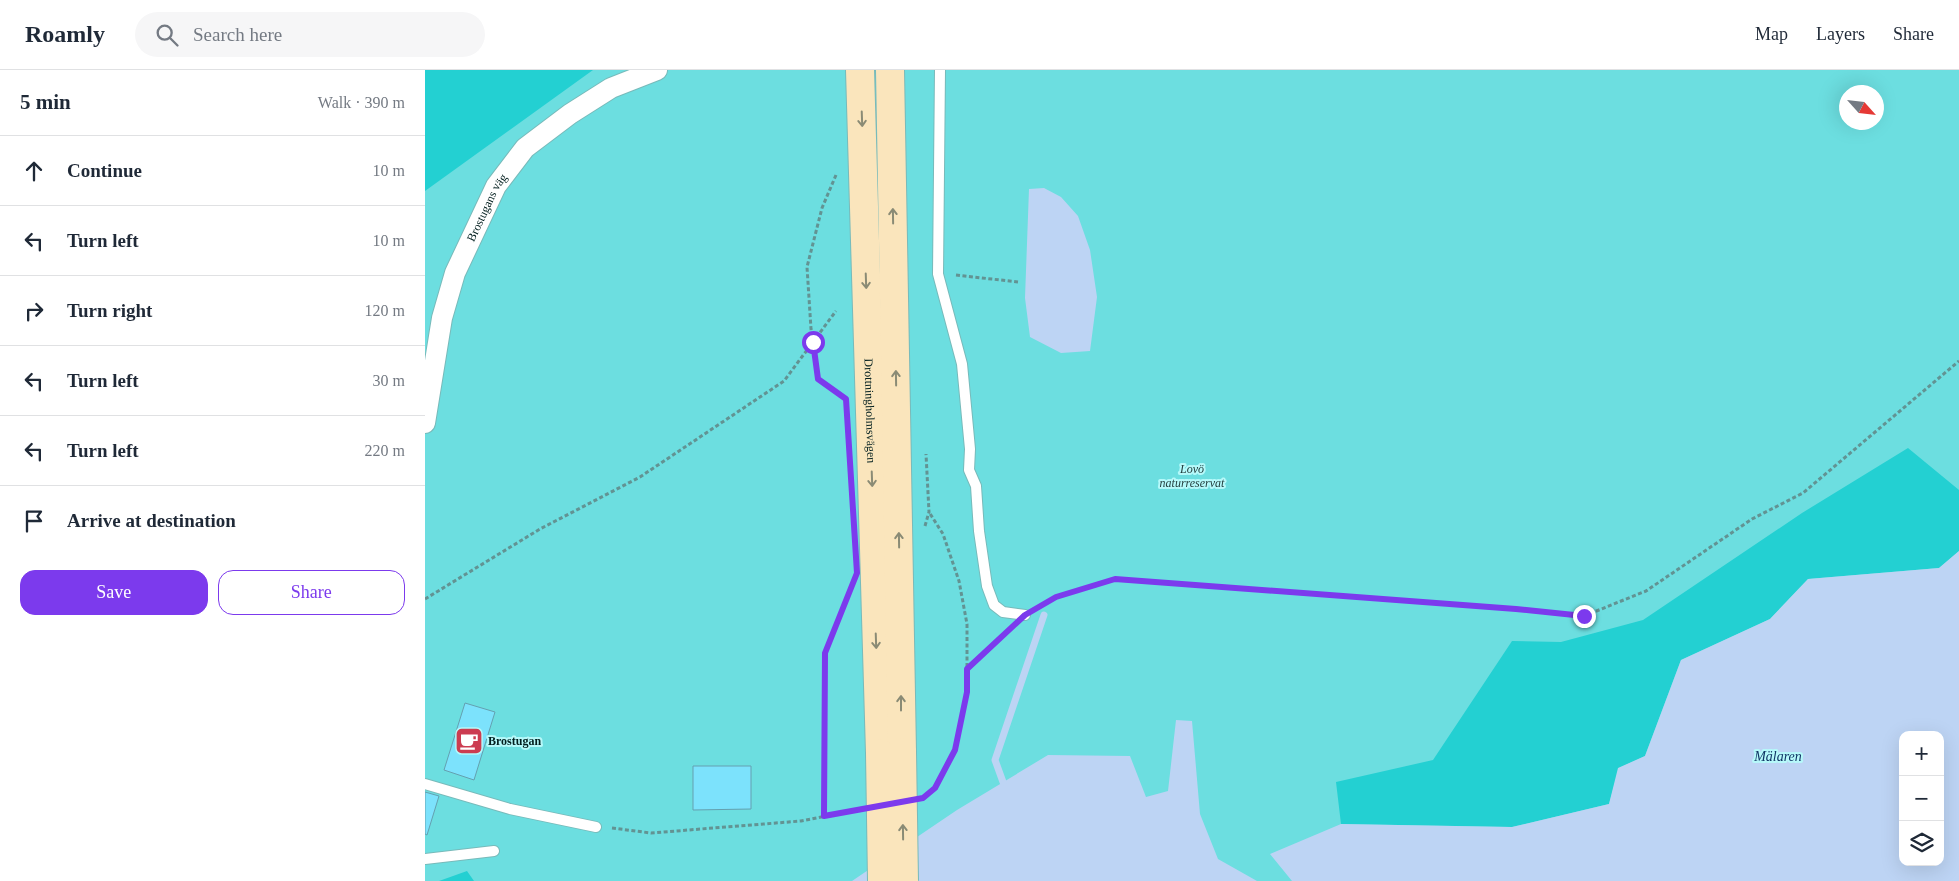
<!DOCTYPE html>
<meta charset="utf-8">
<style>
body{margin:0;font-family:"Times New Roman",serif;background:#f6f6f7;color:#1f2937}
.controls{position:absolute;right:15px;bottom:15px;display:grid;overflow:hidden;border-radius:10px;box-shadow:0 5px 20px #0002}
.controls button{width:45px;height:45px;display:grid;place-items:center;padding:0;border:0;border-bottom:1px solid #e0e1e3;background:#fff;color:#1f2937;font:25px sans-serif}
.compass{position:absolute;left:1414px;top:15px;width:45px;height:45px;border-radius:50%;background:#fff;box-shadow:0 5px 20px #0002;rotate:117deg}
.stop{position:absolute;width:15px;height:15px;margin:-11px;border:4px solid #7c3aed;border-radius:50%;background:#fff}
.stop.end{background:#7c3aed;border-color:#fff;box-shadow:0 1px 5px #0008}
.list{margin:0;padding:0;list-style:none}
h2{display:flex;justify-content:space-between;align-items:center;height:65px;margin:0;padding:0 20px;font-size:21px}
h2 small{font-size:16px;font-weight:400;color:#747a83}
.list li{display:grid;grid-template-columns:32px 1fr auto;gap:15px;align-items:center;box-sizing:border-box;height:70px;padding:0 20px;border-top:1px solid #e0e1e3}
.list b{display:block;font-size:19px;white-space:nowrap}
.list em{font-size:16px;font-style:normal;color:#747a83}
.actions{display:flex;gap:10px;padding:15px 20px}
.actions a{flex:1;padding:11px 0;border:1px solid #7c3aed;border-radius:15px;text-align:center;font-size:18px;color:#7c3aed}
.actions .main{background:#7c3aed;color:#fff}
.icon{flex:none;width:28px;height:28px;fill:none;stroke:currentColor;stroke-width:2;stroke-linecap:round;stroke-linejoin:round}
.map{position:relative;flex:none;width:1534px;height:811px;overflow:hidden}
header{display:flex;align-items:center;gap:30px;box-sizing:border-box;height:70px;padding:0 25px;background:#fff;border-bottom:1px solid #e0e1e3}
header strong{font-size:24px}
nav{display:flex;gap:28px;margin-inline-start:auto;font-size:18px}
.search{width:350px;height:45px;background:#f6f6f7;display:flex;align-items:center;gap:12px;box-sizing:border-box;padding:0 18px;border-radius:28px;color:#747a83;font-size:19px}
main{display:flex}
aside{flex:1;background:#fff}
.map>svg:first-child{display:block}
.green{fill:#6cdee0;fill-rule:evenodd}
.forest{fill:#23d0d2}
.water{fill:#bdd4f4;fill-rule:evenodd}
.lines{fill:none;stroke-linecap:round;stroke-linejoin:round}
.stream{stroke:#bdd4f4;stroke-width:7}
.building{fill:#7ce2fc;stroke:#64a0b0}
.lane-casing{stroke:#78baba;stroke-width:12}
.street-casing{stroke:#78baba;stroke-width:22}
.secondary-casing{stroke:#78baba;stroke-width:30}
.path{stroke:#629393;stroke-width:3;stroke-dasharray:4 2.5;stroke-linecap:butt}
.lane{stroke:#fff;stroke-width:10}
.street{stroke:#fff;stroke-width:20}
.secondary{stroke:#fae5bc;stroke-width:28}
.secondary-bridge-casing{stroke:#78baba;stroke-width:30;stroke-linecap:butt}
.secondary-bridge{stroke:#fae5bc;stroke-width:28}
.oneway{stroke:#8a8b75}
.route{stroke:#7c3aed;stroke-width:6}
.labels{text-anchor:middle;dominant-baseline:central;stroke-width:4;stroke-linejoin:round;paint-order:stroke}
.street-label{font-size:12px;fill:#021e1e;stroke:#b6f9fa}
.park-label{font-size:12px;font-style:italic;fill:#1f3939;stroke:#b6f9fa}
.poi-label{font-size:12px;font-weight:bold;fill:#021e1e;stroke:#b6f9fa;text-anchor:start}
.water-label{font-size:14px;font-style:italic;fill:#103565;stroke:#b6f9fa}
</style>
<header>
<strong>Roamly</strong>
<div class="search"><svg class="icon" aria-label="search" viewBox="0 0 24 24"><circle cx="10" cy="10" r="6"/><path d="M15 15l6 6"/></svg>Search here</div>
<nav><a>Map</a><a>Layers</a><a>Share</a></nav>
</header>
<main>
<aside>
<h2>5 min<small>Walk · 390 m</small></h2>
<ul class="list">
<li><svg class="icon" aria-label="ahead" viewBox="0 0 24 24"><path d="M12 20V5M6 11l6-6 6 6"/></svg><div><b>Continue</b></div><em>10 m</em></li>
<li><svg class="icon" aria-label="left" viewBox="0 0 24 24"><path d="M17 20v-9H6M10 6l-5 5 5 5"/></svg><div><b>Turn left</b></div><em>10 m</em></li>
<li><svg class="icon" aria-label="right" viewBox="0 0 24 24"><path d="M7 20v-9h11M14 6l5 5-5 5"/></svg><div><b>Turn right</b></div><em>120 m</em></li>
<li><svg class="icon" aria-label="left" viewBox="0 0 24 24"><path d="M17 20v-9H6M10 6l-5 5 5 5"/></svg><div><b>Turn left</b></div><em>30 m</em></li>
<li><svg class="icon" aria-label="left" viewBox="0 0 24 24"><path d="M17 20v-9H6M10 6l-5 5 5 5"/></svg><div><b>Turn left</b></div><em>220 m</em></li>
<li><svg class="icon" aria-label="arrive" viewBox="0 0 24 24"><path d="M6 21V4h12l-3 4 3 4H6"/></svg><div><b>Arrive at destination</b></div></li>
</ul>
<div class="actions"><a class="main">Save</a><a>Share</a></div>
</aside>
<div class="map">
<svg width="1534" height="811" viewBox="0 0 1534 811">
<rect width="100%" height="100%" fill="#b6f9fa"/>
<path class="green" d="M0,0h1534v811h-1534zM1422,22h30v30h-30zM1478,665h37v127h-37z"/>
<path class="forest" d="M0,0h168l-168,121z
M1483,378l51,42v61l-20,17 -131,11 -38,40 -89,41 -36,96 -26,12 -10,36 -97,23 -171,-3 -5,-42 97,-22 79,-119 49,1 82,-22 159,-107z
M42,801l7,10h-35z"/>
<path class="water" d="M619,118l17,9 17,19 12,34 7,47 -7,54 -29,2 -31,-16 -5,-39 4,-109z
M1534,481v330h-667l-22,-27 71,-30 171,3 97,-23 9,-36 27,-12 36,-96 89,-41 38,-40 131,-11zM1478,665h37v127h-37z
M751,650l16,1 8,93 18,45 39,22h-405l105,-71 91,-55 82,1 16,41 22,-6z"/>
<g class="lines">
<path class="stream" d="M578,712l-8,-22 49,-145"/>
</g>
<path class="building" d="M40,633l30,9 -21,68 -30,-10z
M268,696h58v43l-58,1z
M0,722l14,4 -12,39 -2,-1z"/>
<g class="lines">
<defs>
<path id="lane" d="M515,0l-2,204 24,90 8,85 -1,21 7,16 3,45 8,55 7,19 9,7 22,3
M0,714l85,25 86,18
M0,789l69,-8"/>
<g id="street">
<path id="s1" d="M0,353l17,-105 13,-45 41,-87 29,-38 45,-34 41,-26 46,-18"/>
</g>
<g id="secondary">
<path id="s2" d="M435,0l20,683"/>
<path d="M465,0l12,682"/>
</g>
</defs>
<use href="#lane" class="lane-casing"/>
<use href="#street" class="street-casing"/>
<use href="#secondary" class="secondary-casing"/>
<path class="path" d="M411,105l-14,33 -15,59 4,62 7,50 26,19
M531,205l62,7
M500,456l4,-14 -3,-58
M0,529l115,-70 100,-52 144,-96 52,-70
M613,537l18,-10 59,-18 401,30 68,7 62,-25 106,-72 51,-26 156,-132
M542,599l42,-40
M503,724l7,-6 20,-38 12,-58v-68l-8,-43 -16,-47 -14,-22
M399,746l1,-163 23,-57
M187,758l39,5 150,-12 55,-11"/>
<use href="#lane" class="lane"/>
<use href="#street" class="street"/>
<use href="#secondary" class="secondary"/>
<defs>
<path id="secondary-bridge" d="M477,682l2,129
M455,683l2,128"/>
</defs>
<use href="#secondary-bridge" class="secondary-bridge-casing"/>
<use href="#secondary-bridge" class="secondary-bridge"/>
</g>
<defs><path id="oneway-shaft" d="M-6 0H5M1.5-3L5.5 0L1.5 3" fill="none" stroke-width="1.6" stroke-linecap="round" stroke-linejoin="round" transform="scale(1.25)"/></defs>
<g class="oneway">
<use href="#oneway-shaft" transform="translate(437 49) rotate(88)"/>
<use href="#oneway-shaft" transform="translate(468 146) rotate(-91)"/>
<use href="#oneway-shaft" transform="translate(441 211) rotate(88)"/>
<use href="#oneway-shaft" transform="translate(471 308) rotate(-91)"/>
<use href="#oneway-shaft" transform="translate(447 409) rotate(88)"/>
<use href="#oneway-shaft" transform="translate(474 470) rotate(-91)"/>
<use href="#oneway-shaft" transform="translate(451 571) rotate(88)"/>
<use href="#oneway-shaft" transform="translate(476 633) rotate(-90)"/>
<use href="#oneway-shaft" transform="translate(478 762) rotate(-91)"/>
</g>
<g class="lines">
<path class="route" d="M388,272l5,37 28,20 11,174 -32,80 -1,163 99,-18 12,-10 20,-38 12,-58v-23l58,-54 31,-18 59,-18 401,30 68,7"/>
</g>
<defs>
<symbol id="cafe-square" viewBox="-11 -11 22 22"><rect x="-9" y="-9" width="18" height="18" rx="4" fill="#cc3c51" stroke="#b6f9fa"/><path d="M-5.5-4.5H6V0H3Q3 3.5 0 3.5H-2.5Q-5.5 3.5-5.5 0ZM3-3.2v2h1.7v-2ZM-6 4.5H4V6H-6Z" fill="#fff"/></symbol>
</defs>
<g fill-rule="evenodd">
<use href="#cafe-square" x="28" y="655" width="32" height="32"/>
</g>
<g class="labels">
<g class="street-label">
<text stroke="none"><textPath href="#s1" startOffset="226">Brostugans väg</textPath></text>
<text stroke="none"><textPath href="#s2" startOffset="341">Drottningholmsvägen</textPath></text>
</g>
<g class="park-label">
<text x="767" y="399">Lovö<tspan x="767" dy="14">naturreservat</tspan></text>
</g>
<g class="poi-label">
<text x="63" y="671">Brostugan</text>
</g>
<g class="water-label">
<text x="1353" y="686">Mälaren</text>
</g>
</g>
</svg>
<div class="controls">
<button>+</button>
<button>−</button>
<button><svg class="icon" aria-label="layers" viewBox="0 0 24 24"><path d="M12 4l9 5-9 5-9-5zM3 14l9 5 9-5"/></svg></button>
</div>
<svg class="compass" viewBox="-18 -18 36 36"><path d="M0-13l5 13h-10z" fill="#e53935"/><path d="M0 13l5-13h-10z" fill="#747a83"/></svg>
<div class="stop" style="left:388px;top:272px"></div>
<div class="stop end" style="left:1159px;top:546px"></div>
</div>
</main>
